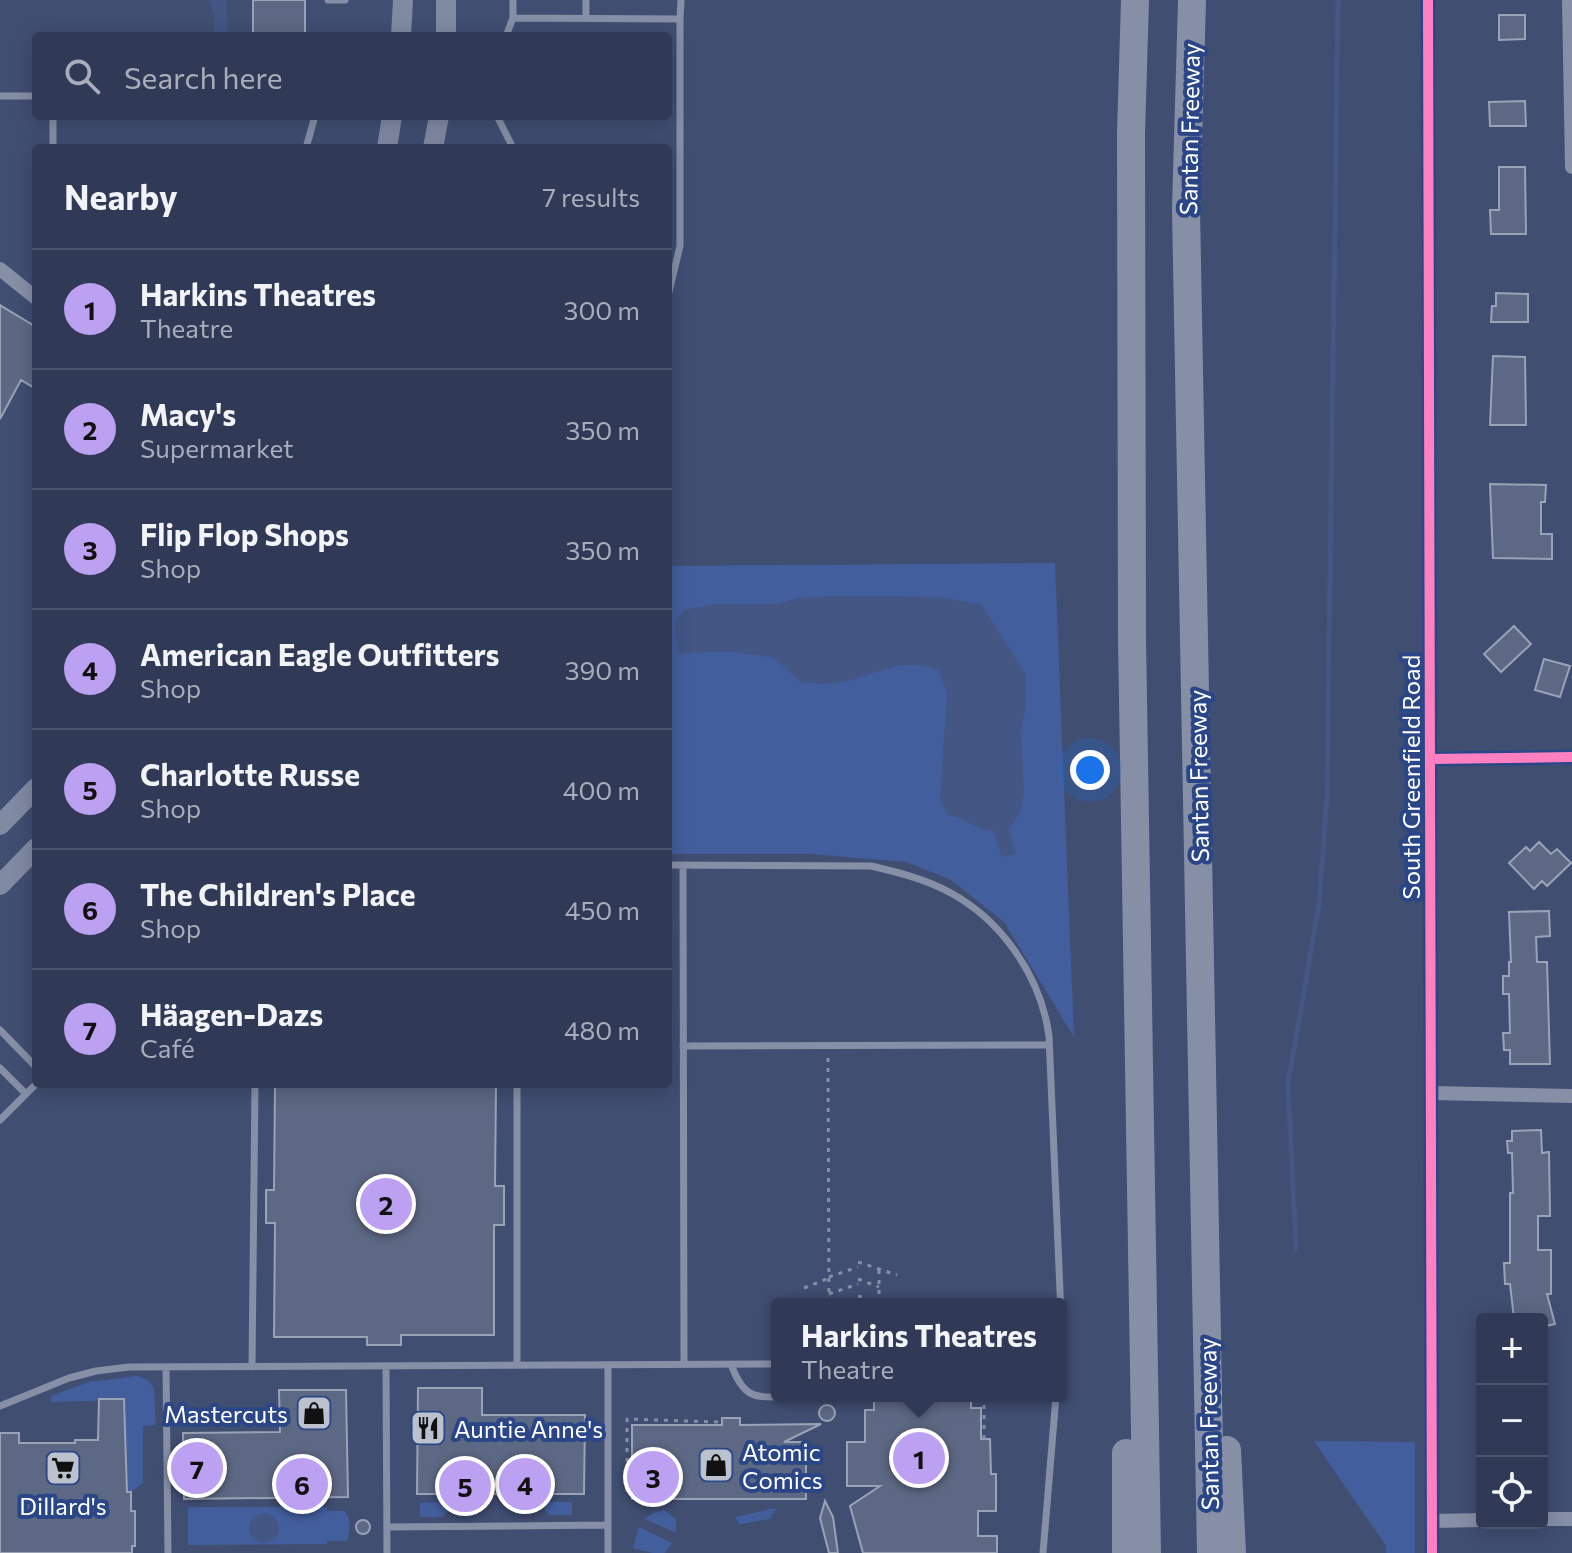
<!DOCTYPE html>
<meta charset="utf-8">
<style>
body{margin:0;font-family:Commissioner,sans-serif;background:#3c4560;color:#f1f3f6}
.controls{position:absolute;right:24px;bottom:24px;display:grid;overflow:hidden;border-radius:8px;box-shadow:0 4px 20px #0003}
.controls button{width:72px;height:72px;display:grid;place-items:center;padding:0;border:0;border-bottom:2px solid #4b546c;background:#303a56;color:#f1f3f6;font:40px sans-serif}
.you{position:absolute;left:1090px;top:770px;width:28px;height:28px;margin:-20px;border:6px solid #fff;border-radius:50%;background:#1a73e8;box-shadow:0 0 0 12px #1a73e833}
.badge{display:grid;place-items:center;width:52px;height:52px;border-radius:50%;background:#bca0f2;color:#111;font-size:26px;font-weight:700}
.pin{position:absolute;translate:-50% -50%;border:4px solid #fff;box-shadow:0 2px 8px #0006}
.popup{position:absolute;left:771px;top:1298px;width:296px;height:104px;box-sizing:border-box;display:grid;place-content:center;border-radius:8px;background:#303a56;filter:drop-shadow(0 2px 6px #0005);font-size:26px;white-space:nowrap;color:#a8adb9}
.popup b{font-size:30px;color:#f1f3f6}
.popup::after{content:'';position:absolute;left:50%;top:100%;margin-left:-16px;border:16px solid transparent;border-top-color:#303a56}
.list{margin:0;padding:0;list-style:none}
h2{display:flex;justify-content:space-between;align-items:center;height:104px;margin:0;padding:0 32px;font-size:34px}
h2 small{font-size:26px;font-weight:400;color:#a8adb9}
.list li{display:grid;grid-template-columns:52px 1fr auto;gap:24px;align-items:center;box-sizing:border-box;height:120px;padding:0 32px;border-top:2px solid #4b546c}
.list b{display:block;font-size:30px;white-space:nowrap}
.list p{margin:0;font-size:26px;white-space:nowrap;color:#a8adb9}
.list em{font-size:26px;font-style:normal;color:#a8adb9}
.icon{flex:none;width:44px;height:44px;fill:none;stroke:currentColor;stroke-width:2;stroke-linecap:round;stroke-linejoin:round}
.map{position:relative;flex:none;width:1572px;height:1553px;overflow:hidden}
.search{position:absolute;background:#303a56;box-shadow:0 4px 20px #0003;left:32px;top:32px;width:640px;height:88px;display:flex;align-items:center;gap:20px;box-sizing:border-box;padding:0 28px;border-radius:8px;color:#a8adb9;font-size:30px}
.panel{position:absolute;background:#303a56;box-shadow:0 4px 20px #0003;left:32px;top:144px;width:640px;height:944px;border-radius:8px}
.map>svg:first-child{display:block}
.green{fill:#435e9d}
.water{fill:#435684}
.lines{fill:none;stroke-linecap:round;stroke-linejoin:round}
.stream{stroke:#435684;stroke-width:5}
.building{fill:#5d6884;stroke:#9aa2b6;stroke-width:2}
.path{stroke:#878fa7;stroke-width:3;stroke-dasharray:4 6;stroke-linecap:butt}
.lane{stroke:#878fa7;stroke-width:7}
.street{stroke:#878fa7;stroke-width:14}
.secondary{stroke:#818aa3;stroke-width:20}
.highway{stroke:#868fa6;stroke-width:28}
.cycleway-casing{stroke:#2b4687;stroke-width:15}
.cycleway{stroke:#ff80c0;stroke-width:10}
.labels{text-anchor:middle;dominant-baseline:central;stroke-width:8;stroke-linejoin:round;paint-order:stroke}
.street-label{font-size:24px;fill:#fff;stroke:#2b4687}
.poi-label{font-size:24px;fill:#fff;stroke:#2b4687;text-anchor:start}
</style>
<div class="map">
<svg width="1572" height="1553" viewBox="0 0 1572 1553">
<rect width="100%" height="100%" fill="#404e72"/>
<path class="green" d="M1055,563l19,474 -70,-115 -53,-42 -45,-18 -95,-8h-143v-288z
M138,1376l10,4 6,8 2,37 -13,1v57l-12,9h-4l-3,-92 -73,2v-6l38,-14z
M1314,1441l101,1v111h-29v-7z
M448,1502l1,8 -6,7h-23v-14z
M545,1502h27v13h-22l-5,-4z
M188,1507h139v4h18c7,11 5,18 2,30h-20v3l-139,1z
M776,1508l-6,11 -31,5 -4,-7z
M664,1510l12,9v14l-31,-14 8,-6z
M639,1527l33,16 -7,10h-13l-19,-5z"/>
<path class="water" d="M209,0h18v30l7,6h6h-26l1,-19z
M838,596l100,1 43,7 45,71v31l-5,24 3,63 -4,19 -11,18 7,24 -14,3 -9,-26c-18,-1 -28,-14 -46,-16l-7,-16 7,-106 -8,-22c-39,-18 -66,8 -105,12 -10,1 -22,0 -32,0l-28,-25 -44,-7 -52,3 -3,-32 9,-12 31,-6h62l22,-6z
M249 1528a15 15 0 1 1 30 0a15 15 0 1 1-30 0Z"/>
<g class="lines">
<path class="stream" d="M1296,1250l-8,-167 31,-178 8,-109 11,-796"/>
</g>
<path class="building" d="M253,0h52v36h-52z
M1499,15h26v24l-26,1z
M1525,101l1,25h-36l-1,-24z
M1499,167h26l1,67h-35l-1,-24h9z
M1496,293l32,1v28h-37l1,-16h4z
M0,305l36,22v62l-15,-9 -21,39z
M1493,356l32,1 1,68h-36z
M1490,484l56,1 -1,17h-4v32h11v25l-59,-1z
M1514,626l17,18 -30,28 -17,-18z
M1544,659l26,7 -10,31 -25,-7z
M1539,842l12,12 6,-5 14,14 -24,23 -5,-5 -8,8 -25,-26 17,-16 4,4z
M1549,911l1,25 -14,1 1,25h10l3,102h-40v-14h-6l-1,-17h7l-1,-39h-6v-18h6v-14h2l-2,-50z
M275,1084h221l-1,102h9v39h-10v110h-93v10h-34v-8h-93l1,-114h-9v-33h8z
M1541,1130l1,23 7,-1 1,64h-12v34h13v44h-4l8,30 -13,3v-8h-28l-4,-35h-5l-1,-21h6v-70h3l-1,-40h-4l-1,-12h5v-10z
M418,1388h64v27h103l-1,79h-167z
M279,1390h67l2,107 -164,2 -1,-66 97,-1z
M874,1396h97v12h10v31h9l1,35h5v37h-18v25h19v17h-134l-13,-47 30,-20h-33v-44h18v-32h9z
M99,1399h25l3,93h4v19h4v35h-3v7h-132v-120h19v10h56v-3h23z
M819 1413a8 8 0 1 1 16 0a8 8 0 1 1-16 0Z
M722,1418h18v7l81,-1 -37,18h22v57h-174v-74h90z
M825,1501l8,16 5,36h-9l-9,-35z
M356 1527a7 7 0 1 1 14 0a7 7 0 1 1-14 0Z"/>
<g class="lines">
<path class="path" d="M828,1058l1,246
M858,1262l39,13
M879,1270v34
M829,1277l29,-10
M858,1279l21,8
M804,1288l25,-10
M829,1294l29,-10
M858,1296l21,7
M808,1304l19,-7
M851,1304l7,-3
M984,1439v-34h3v-9
M627,1492v-73l91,3v-4"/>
<path class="lane" d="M328,0h17
M513,18v-18
M586,18v-18
M680,19l1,-19
M506,36l7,-18 167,1v227l-12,50
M0,96h36
M53,116v32
M497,116l16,32
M306,148l9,-32
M668,865l203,1c26,6 54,13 78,26 53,28 92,85 100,144l12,278
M683,865l1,499
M0,1030l36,37
M683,1046l366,-1
M0,1068l26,26
M517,1084v281
M0,1120l36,-36
M731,1364c11,31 22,36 55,32
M608,1365v188
M386,1366l1,187
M166,1367l2,186
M252,1367l3,-283
M0,1406l69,-28 27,-7 33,-4 648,-3
M387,1527l221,-2
M1043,1553l13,-157"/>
<path class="street" d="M1428,0l4,1553
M1569,0l3,167
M0,269l36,29
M1430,759l142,-2
M1431,1093l141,3
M1542,1519h30
M1432,1521l50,-1"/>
<path class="secondary" d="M446,0v36
M401,36l2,-36
M387,148l5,-32
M433,148l6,-32
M0,825l36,-37
M0,885l36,-37"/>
<path class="highway" d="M1135,0l-4,134 1,504 15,915
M1192,0l-6,209 25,1344
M1227,1450l5,103
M1126,1453v100"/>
<defs>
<path id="cycleway" d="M1428,0l4,1553
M1430,759l142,-2"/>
</defs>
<use href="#cycleway" class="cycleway-casing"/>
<use href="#cycleway" class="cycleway"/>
</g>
<defs>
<symbol id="shop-square" viewBox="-11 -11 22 22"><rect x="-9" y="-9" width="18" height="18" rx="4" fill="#bcc1ce" stroke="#2b4687"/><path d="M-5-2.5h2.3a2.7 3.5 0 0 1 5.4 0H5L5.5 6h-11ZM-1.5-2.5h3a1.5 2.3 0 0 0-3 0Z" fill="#111"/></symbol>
<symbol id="restaurant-square" viewBox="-11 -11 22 22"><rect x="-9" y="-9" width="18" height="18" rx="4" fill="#bcc1ce" stroke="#2b4687"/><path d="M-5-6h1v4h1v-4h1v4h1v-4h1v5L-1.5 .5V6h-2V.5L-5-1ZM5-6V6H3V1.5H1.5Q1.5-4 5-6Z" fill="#111"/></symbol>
<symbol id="supermarket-square" viewBox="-11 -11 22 22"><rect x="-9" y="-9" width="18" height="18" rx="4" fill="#bcc1ce" stroke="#2b4687"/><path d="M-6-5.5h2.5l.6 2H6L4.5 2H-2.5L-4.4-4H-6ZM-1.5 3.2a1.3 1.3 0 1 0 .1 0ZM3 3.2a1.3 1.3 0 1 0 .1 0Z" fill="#111"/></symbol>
</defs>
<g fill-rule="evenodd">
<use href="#shop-square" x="294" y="1393" width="40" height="40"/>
<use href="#restaurant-square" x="408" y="1408" width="40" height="40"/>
<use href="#shop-square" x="696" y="1445" width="40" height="40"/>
<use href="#supermarket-square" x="43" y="1448" width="40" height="40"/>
</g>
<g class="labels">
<g class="street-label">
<text transform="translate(1189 129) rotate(-89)">Santan Freeway</text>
<text transform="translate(1198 776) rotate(-91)">Santan Freeway</text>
<text transform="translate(1410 777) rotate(-90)">South Greenfield Road</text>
<text transform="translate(1208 1424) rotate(-91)">Santan Freeway</text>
</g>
<g class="poi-label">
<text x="288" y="1413" text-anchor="end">Mastercuts</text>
<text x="454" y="1428">Auntie Anne's</text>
<text x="742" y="1451">Atomic<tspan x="742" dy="28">Comics</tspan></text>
<text x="63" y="1505" text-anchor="middle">Dillard's</text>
</g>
</g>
</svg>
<div class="controls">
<button>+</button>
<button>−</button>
<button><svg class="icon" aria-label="locate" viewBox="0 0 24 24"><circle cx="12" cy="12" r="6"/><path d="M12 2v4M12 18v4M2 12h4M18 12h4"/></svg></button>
</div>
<div class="you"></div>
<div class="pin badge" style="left:919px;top:1458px">1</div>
<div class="popup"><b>Harkins Theatres</b>Theatre</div>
<div class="pin badge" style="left:386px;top:1204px">2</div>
<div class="pin badge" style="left:653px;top:1477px">3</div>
<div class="pin badge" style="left:525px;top:1484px">4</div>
<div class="pin badge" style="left:465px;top:1486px">5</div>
<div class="pin badge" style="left:302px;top:1484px">6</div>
<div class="pin badge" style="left:197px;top:1468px">7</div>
<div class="search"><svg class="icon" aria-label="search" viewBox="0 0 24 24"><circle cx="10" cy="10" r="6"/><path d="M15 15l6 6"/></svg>Search here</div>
<section class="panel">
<h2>Nearby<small>7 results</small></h2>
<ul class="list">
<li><span class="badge">1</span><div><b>Harkins Theatres</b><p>Theatre</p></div><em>300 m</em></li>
<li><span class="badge">2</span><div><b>Macy's</b><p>Supermarket</p></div><em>350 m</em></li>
<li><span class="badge">3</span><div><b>Flip Flop Shops</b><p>Shop</p></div><em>350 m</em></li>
<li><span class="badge">4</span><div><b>American Eagle Outfitters</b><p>Shop</p></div><em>390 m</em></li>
<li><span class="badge">5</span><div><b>Charlotte Russe</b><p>Shop</p></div><em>400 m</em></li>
<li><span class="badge">6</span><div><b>The Children's Place</b><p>Shop</p></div><em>450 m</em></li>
<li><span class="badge">7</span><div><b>Häagen-Dazs</b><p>Café</p></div><em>480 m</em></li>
</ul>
</section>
</div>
